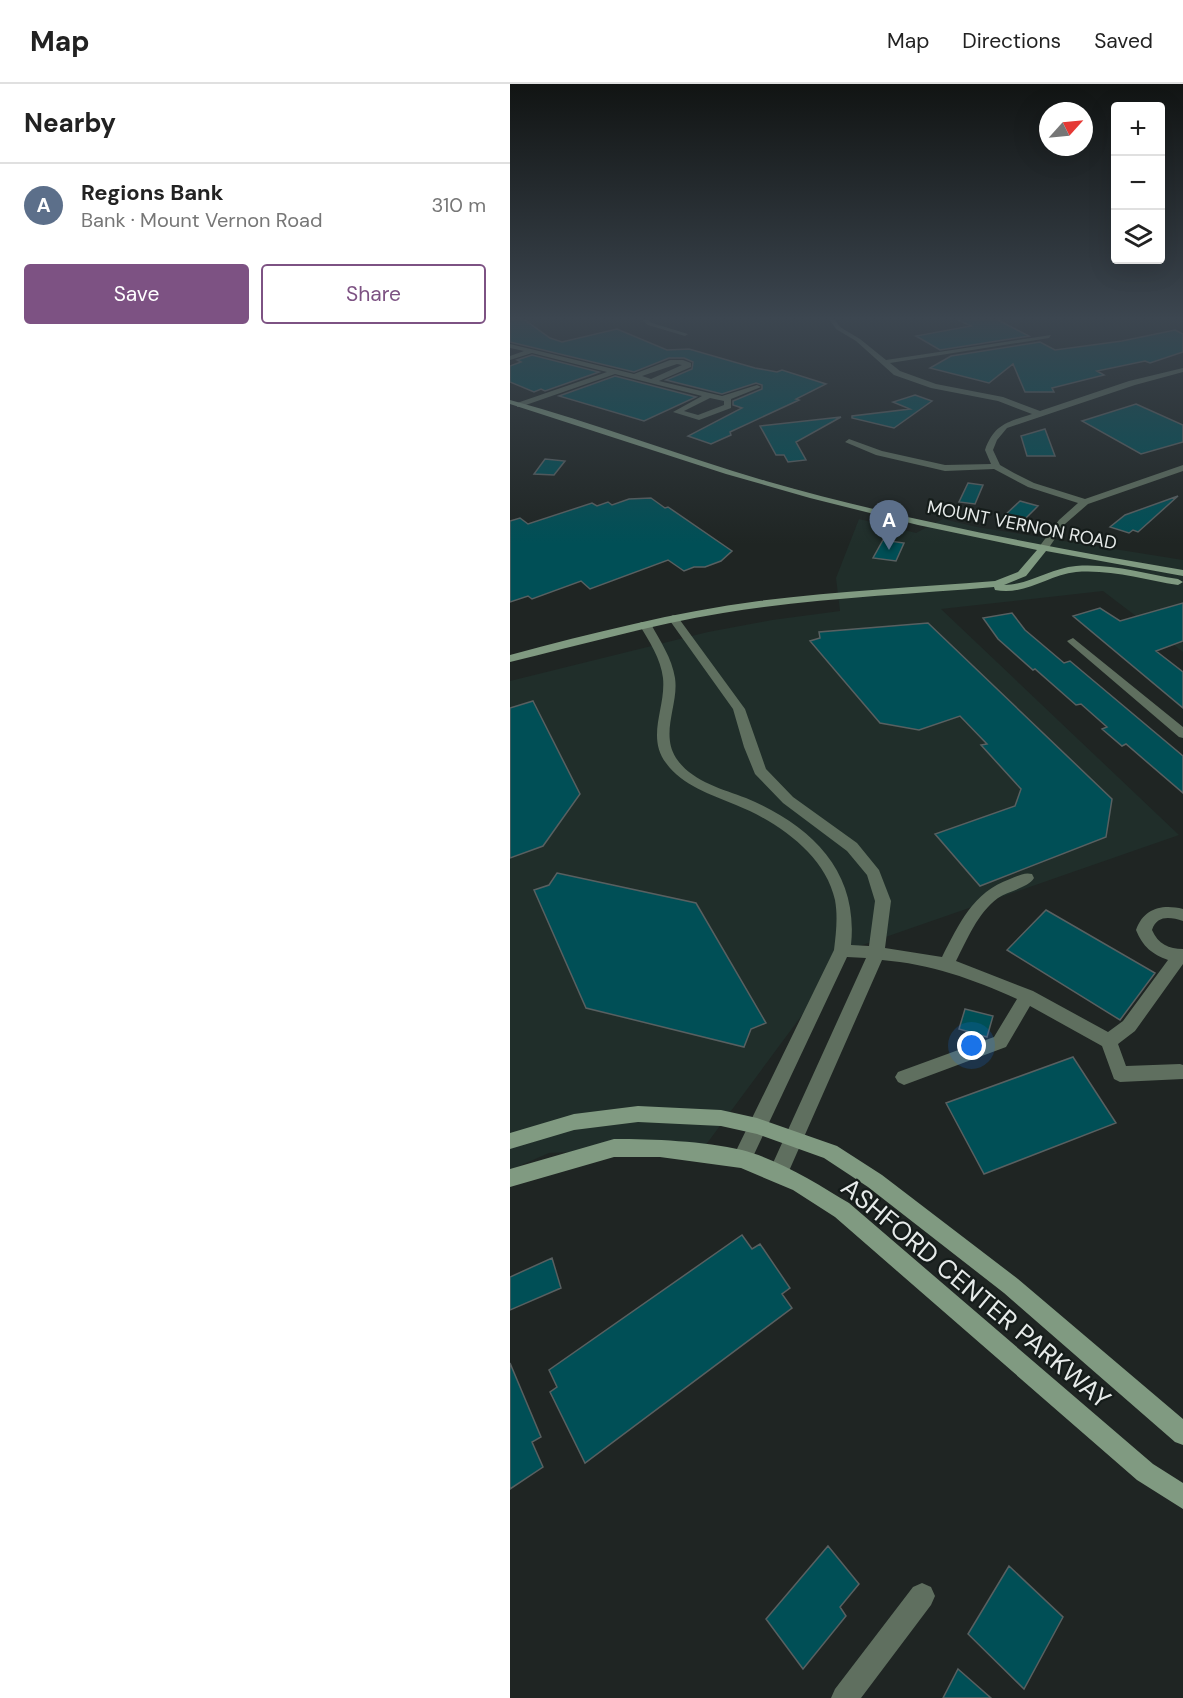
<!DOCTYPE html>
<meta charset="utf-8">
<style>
body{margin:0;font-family:"DM Sans",sans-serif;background:#f6f6f6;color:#222}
.controls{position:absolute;right:18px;top:18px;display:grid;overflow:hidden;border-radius:6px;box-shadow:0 6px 24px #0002}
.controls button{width:54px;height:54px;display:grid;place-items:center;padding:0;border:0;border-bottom:2px solid #e0e0e0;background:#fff;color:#222;font:30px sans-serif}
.compass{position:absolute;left:529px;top:18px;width:54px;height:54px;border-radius:50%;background:#fff;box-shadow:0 6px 24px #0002;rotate:63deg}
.you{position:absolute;left:462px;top:962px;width:21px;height:21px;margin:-15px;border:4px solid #fff;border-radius:50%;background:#1a73e8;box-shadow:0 0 0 9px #1a73e833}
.badge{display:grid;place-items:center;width:39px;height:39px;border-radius:50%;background:#7d5283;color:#fff;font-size:20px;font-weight:700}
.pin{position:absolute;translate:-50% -50px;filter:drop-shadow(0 2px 3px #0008)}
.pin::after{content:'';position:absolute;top:32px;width:21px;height:18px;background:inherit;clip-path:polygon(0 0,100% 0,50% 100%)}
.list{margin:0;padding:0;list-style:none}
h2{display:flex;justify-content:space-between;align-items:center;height:78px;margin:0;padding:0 24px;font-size:26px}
h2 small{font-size:20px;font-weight:400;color:#767676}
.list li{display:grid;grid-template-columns:39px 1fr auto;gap:18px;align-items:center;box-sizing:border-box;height:84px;padding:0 24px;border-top:2px solid #e0e0e0}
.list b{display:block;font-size:22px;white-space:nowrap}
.list p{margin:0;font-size:20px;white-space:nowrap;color:#767676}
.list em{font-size:20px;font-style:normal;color:#767676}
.actions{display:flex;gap:12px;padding:18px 24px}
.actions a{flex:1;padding:14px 0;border:2px solid #7d5283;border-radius:6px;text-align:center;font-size:21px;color:#7d5283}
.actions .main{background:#7d5283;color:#fff}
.icon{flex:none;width:33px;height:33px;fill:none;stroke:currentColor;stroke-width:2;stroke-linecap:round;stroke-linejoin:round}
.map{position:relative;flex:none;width:673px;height:1614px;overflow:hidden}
header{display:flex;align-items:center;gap:36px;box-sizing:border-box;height:84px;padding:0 30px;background:#fff;border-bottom:2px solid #e0e0e0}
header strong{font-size:28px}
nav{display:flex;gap:33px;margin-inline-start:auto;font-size:21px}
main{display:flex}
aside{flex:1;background:#fff}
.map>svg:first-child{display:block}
.built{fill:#202e2a}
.building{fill:#004f56;stroke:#586061;stroke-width:1.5}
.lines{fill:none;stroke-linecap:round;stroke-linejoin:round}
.street{fill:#5f6f5f;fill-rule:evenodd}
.secondary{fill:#809a81;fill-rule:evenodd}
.labels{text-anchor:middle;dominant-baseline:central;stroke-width:4.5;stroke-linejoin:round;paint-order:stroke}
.far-street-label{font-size:18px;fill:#e7ebea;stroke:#151c1a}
.near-street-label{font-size:26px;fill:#e7ebea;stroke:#151c1a}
</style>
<header>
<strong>Map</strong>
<nav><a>Map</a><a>Directions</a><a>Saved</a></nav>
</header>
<main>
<aside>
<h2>Nearby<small></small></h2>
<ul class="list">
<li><span class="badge" style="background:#5c6f8a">A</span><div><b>Regions Bank</b><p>Bank · Mount Vernon Road</p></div><em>310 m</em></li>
</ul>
<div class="actions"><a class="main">Save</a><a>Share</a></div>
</aside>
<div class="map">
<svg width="673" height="1614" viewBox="0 0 673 1614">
<rect width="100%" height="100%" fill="#1f2523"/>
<path class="built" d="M349,435l57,14 27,-14 34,8 206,33v92l-80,-61 -162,18 238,226 -328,114 -146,197 -156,7 -39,17v-489l198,-49 64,-12 68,-9 -4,-33z"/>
<path class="building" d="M0,234h12l28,20 12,4 55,-13 50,21 22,-1 66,19 22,4 5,-2 44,14 -30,15 3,1 -69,32 1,3 -20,9 -23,-8 54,-28 -9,-3v-4l29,-12v-4l-6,-2 -34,11 -56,-14 26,-11 1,-7 -9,-4h-15l-35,14 -124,-30z
M444,234h40l35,18 -89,14 -24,-14 55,-10z
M665,246l8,4v18l-33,11 -5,-2 -48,10 7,4 -52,13 2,4h-29l-12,-28 -24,19 -59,-15 21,-12 89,-14 15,8 67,-9z
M22,271l67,17 -54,19 -4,-2 -7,3 -24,-10v-16l11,-4 -4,-2z
M105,292l81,21 -52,24 -85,-25z
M405,311l17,6 -38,27 -42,-10v-2l58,-7 -17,-7z
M626,320l47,21v17l-42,12 -59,-33z
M331,333l-45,25 10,18 -18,2 -4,-7h-8l-16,-29z
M535,345l10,27h-28l-6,-20z
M35,375l20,2 -11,14 -20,-1z
M458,399l15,2 -8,19 -16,-2z
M668,412l-40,36 -5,-2 -4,3 -19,-6 15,-12z
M141,414l14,10 3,-1 64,44 -11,10 -16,6h-11l-10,4 -16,-11 -78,29 -9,-8 -49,18 -4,-3 -18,6v-81l10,-3 8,6 64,-21 5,3 11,-4 4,3 17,-6z
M510,417l18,5 -14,14 -19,-5z
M373,456l21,3 -8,18 -23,-3z
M673,519v38l-27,10 27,21v36l-110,-92 27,-8 20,13z
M502,529l13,17 39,33 6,-2 113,95v37l-57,-49 -4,2 -20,-17 5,-2 -26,-23 -5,1 -41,-36 -2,1 -35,-31 -15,-21z
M418,539l184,176 -6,38 -126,49 -45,-52 80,-28 6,-17 -40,-44 6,-1 -27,-28 -41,14 -39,-7 -70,-82 10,-3 -1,-6z
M23,617l47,93 -37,52 -33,12v-150z
M47,789l139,30 70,120 -15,6 -7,18 -158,-39 -52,-118 15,-5z
M536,826l109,63 -35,47 -113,-70z
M455,925l28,7 -6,21 -28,-8z
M563,973l43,66 -132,51 -38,-71z
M232,1151l10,14 8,-5 30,44 -8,6 10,14 -207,155 -35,-71 7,-5 -8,-17z
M42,1174l9,30 -51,22v-33z
M0,1279l31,74 -9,5 11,25 -33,22z
M318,1462l31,38 -19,23 6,9 -43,53 -37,-50z
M499,1482l54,51 -39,72 -56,-55z
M448,1585l33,29h-48z"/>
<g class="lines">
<path class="street" d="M130,234h7l5,5 36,11 -3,2 -37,-11z
M318,234h6l6,9 20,12 26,21 165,-25 -2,3 -159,25 10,8 36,13 67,13 37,14 89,-30 54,-13v4l-48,13 -128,43 -10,12 -4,10 7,15 14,8 20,10 51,16 98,-34v6l-95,33 -23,20 -17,25h-8l-1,-2 20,-27 19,-17 -50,-16 -34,-18 -49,2 -69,-16 -31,-13 4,-3 33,12 63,14 46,-1 -6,-14c9,-26 23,-28 47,-36l-34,-13 -67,-13 -37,-13 -38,-34 -20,-12z
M0,260l124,30 36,-14h13l8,3v4l-32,14 63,15 35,-11 4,2 -30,12v9l-32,12 -26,-8 29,-16 -87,-22 -95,33h-3v-4l90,-31 -75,-19 -22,7v-4l14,-5 -14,-3zM167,280l5,1 -31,14 -9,-3zM200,314l14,3v4l-26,10 -14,-4z
M163,531l4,1 68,93 21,60 27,28 64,46 22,27 12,31 -6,47 57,9c17,-33 31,-65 68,-78 8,-3 14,-7 22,-5l2,4c-6,10 -26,13 -36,20 -21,16 -30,40 -42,63l77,30 75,41 15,-11 45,-61c-16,-6 -25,-13 -32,-30 8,-22 26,-26 47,-21v12c-13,-4 -26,-6 -31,9 6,14 17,19 31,19v15l-48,67 -17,13 8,22 54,-2 3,1v14l-63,3 -6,-3 -12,-33 -72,-40 -24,41 -102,38 -6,-3 -3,-5 3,-5 96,-35 23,-38c-44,-20 -87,-35 -135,-39l-97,220 -7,3 -7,-3 -3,-6 98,-216 -19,-1 -98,208 -7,3 -7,-3 -2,-6 2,-6 99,-203c2,-17 4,-33 1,-50 -10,-46 -59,-79 -99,-95 -26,-11 -53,-19 -70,-42 -20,-27 0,-55 -3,-85 -2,-19 -14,-37 -24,-54l2,-2h8l2,2c9,17 21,34 24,54 4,26 -15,55 1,80 15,23 46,31 70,40 64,27 113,72 105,147l18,1 6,-45 -8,-26 -20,-24 -64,-48 -28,-29 -11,-27 -11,-38 -65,-91z
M563,554l110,89v11l-4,-1 -110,-94 -2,-2z
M412,1499l9,4 4,9 -4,9 -70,93h-30l4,-9 78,-102z"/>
<path class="secondary" d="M0,316c86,23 170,56 256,81 137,39 277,65 417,89v6l-137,-25 -20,25 -22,9c25,0 47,-17 72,-19 34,-3 69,8 102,13l5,3 -5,3c-33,-5 -68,-16 -102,-13 -28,3 -51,24 -81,18l-1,-3c-91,8 -182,11 -271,26 -73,12 -142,32 -213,49v-7c82,-22 165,-43 249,-54 79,-10 158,-14 236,-20l23,-9 19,-22 -119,-25 -108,-27 -84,-24 -216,-70z
M128,1022l83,4 36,8 80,28 45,29 136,104 165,140v26l-8,-3 -171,-149 -136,-106 -44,-29 -67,-24 -36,-8 -83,-4 -64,8 -64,19v-16l64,-19z
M104,1055c39,0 90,2 128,11 36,9 76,34 107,53l304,261 30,19v26l-46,-29 -302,-263 -42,-27 -52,-22 -81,-11h-46l-104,30v-18z"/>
</g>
<linearGradient id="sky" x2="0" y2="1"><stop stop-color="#111413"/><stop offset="0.51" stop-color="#3c4650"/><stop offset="1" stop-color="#3c4650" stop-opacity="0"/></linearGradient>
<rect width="673" height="460" fill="url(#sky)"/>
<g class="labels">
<g class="far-street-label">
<text transform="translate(512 441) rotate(11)">MOUNT VERNON ROAD</text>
</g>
<g class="near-street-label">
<text transform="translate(466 1209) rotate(40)">ASHFORD CENTER PARKWAY</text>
</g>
</g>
</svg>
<div class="controls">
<button>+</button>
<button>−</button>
<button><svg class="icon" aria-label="layers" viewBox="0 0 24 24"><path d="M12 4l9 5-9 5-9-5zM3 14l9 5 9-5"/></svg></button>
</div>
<svg class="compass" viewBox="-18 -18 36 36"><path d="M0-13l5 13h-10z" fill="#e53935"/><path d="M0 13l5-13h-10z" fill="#767676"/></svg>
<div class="you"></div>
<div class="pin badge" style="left:379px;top:466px;background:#5c6f8a">A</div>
</div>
</main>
